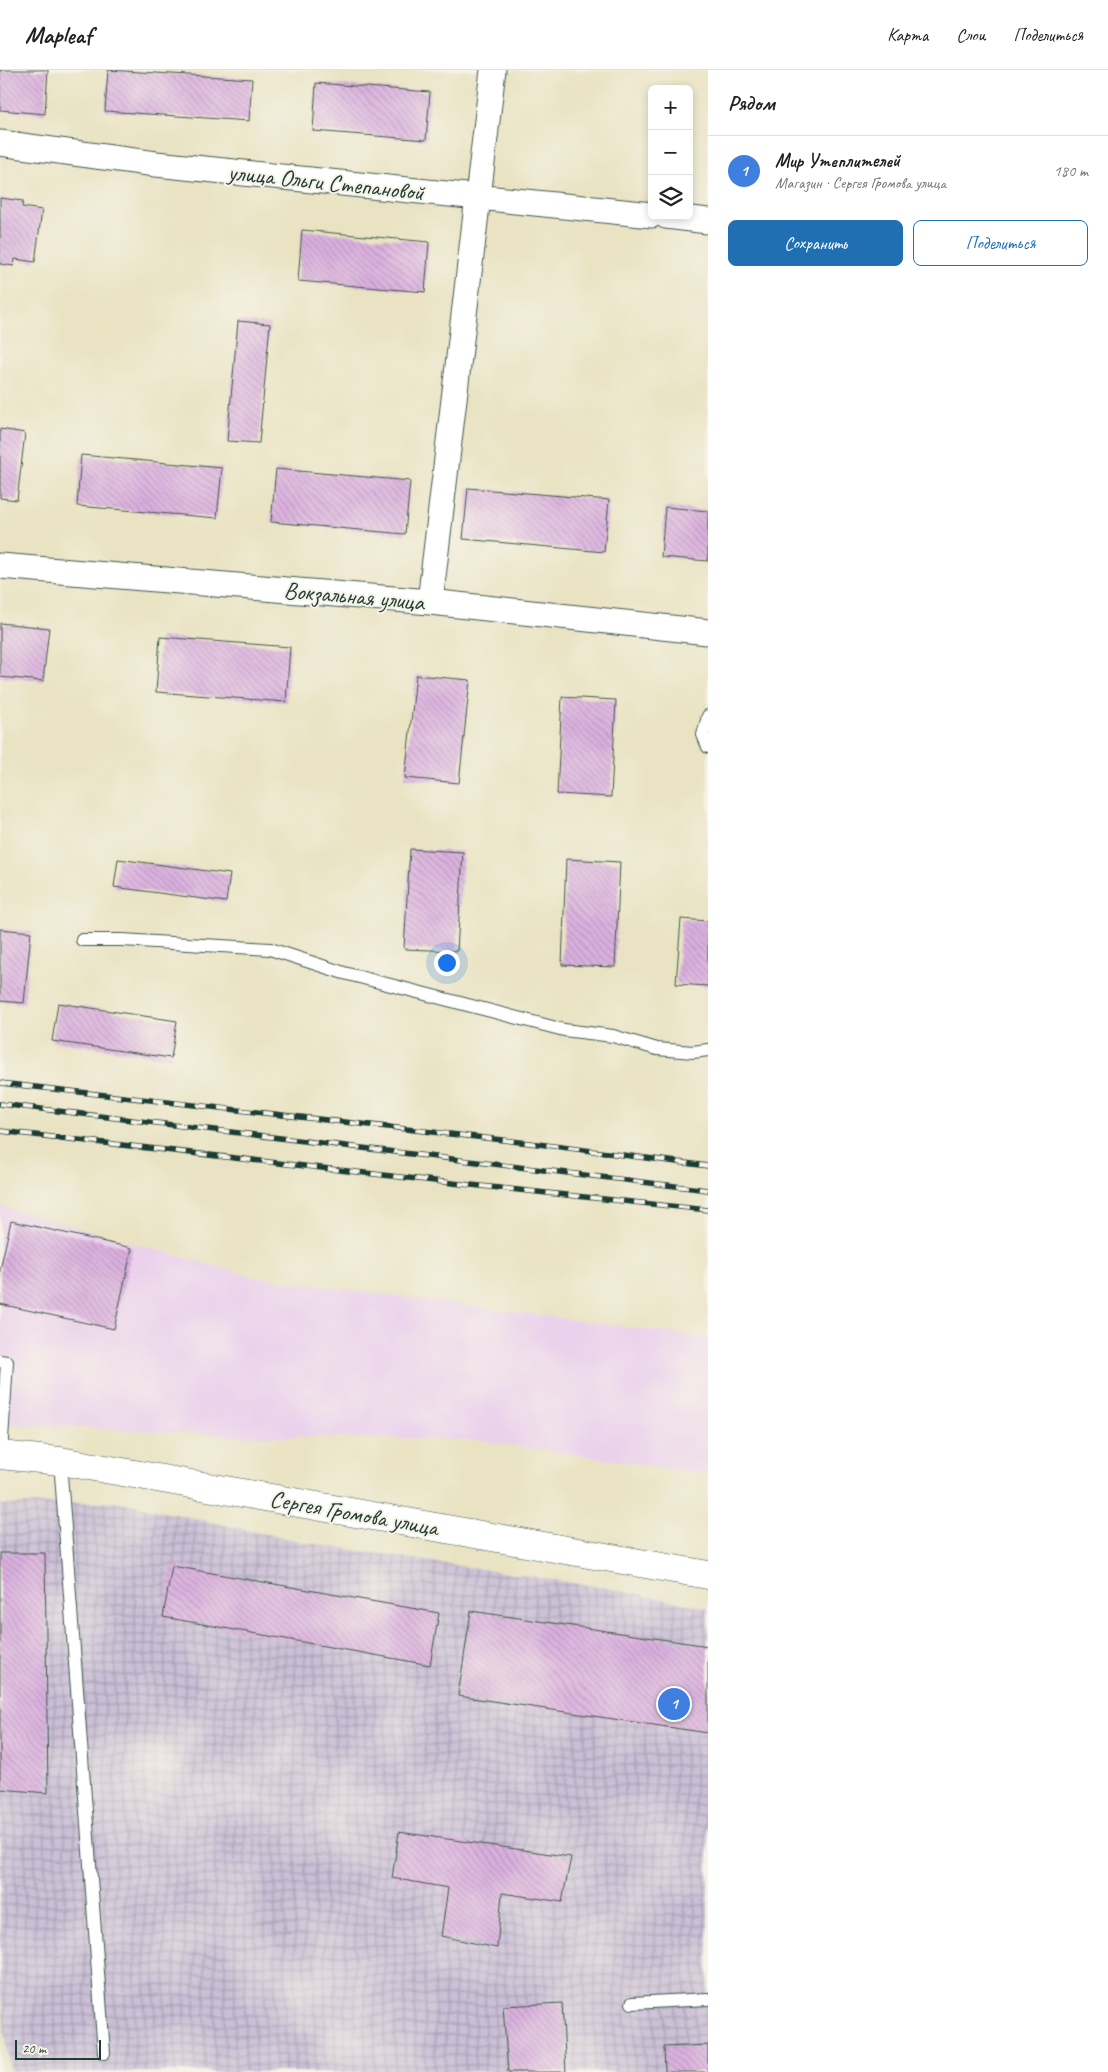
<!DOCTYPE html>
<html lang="ru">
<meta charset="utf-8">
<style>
body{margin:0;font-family:Caveat,sans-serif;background:#f2f2f2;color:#222}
.controls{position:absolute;right:15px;top:15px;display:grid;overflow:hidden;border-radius:8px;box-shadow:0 2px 8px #0003}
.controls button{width:45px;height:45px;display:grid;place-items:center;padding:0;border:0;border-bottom:1px solid #e0e0e0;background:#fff;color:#222;font:25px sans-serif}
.scale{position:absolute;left:15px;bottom:12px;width:86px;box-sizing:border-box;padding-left:5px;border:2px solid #1f3d34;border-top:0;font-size:14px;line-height:18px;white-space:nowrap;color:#1f3d34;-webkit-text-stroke:4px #f7f3e8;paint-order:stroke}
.you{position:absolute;left:446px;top:892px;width:18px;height:18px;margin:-12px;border:4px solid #fff;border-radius:50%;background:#1a73e8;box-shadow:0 0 0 8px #1a73e833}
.badge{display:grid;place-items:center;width:32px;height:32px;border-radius:50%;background:#1f6fb2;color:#fff;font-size:16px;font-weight:700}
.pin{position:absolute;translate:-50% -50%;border:2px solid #fff;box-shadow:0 1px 5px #0006}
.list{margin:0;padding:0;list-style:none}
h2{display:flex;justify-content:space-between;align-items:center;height:65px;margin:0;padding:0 20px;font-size:21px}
h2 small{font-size:16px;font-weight:400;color:#767676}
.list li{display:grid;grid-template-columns:32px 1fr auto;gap:15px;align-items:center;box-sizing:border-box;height:70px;padding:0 20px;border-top:1px solid #e0e0e0}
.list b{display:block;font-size:19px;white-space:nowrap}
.list p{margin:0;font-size:16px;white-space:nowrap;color:#767676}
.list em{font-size:16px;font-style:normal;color:#767676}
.actions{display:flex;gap:10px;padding:15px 20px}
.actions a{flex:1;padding:11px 0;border:1px solid #1f6fb2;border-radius:8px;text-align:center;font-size:18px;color:#1f6fb2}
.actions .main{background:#1f6fb2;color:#fff}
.icon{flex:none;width:28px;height:28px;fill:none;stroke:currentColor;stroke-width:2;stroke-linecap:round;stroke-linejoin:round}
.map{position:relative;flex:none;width:708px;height:2002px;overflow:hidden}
header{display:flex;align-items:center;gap:30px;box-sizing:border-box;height:70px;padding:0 25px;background:#fff;border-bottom:1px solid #e0e0e0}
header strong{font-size:24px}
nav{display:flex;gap:28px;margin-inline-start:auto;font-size:18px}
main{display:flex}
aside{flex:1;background:#fff}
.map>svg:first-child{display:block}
.built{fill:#ead1ec}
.industrial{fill:url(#industrial-grid)}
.building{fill:url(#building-back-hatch)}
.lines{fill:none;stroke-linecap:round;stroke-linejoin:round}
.lane-casing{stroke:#3d5649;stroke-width:14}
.street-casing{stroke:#3d5649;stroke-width:27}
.secondary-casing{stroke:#3d5649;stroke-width:29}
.lane{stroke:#fff;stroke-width:12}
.street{stroke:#fff;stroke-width:25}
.secondary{stroke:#fff;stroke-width:28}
.rail-casing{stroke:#1f3d34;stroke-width:5.5}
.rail{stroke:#f7f3e8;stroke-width:4;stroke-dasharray:11;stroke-linecap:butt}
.labels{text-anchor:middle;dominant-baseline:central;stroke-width:4;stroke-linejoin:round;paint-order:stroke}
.street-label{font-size:24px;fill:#1f3d34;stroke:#f7f3e8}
</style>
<header>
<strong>Mapleaf</strong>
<nav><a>Карта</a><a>Слои</a><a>Поделиться</a></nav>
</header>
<main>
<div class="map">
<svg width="708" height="2002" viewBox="0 0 708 2002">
<defs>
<pattern id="industrial-grid" width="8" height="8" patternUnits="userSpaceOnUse" patternTransform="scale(1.25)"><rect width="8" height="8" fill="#cabfd6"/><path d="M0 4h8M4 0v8" fill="none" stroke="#a39cae"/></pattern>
<pattern id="building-back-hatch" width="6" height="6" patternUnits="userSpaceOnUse" patternTransform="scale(1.25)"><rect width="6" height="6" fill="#dcb1e0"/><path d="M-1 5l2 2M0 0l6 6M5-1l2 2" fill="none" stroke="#b291b6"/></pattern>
</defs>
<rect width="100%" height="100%" fill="#f7f3e8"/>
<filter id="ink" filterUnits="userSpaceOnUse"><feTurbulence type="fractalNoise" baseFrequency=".02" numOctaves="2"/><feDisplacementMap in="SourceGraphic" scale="10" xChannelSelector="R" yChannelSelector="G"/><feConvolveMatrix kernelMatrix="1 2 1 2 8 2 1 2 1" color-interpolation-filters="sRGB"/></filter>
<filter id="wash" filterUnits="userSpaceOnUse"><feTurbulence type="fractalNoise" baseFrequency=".0096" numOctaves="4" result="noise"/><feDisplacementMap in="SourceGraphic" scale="20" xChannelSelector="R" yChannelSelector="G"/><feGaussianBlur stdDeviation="1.12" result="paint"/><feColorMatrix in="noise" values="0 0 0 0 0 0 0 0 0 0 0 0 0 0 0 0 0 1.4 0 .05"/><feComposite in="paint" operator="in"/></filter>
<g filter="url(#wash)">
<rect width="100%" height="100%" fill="#e9e3c3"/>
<path class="built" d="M0,1136l254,71 454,61v136l-230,-34 -235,-4 -243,-13z"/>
<path class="industrial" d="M120,1432l187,41 300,45 101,20v464h-698l-10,-82v-485z"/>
<g id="blocks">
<path class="building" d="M0,0h48l-3,44 -45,-4z
M108,0l144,9 -3,42 -144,-10z
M316,13l114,9 -4,48 -113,-9z
M0,128l23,3 -1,6 20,3 -7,52 -20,-3 -1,7 -14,-2z
M302,160l127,12 -4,50 -127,-11z
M238,251l32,3 -11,119 -32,-2z
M0,359l25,4 -8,67 -17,-2z
M81,385l141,13 -5,50 -140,-12z
M276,399l134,12 -5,53 -134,-12z
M468,418l141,12 -5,52 -141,-13z
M665,437l43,4v50l-47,-4z
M0,553l49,5 -6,53 -43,-4z
M160,567l130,10 -4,55 -130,-10z
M416,605l54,5 -11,103 -54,-5z
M562,627l54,3 -5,97 -54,-3z
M410,779l53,3 -6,99 -53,-2z
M118,789l112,15 -4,28 -112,-15z
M566,789l54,3 -5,105 -53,-2z
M681,849l27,2v65l-32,-2z
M0,859l31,3 -7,71 -24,-2z
M58,933l119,18 -6,37 -119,-17z
M11,1151l121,27 -18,81 -114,-25v-34z
M0,1483h45l3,240 -48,-4z
M172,1496l267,47 -9,52 -267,-48z
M471,1541l237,35v87l-250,-37z
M399,1762l172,25 -9,45 -60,-9 -5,55 -56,-12 7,-48 -56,-10z
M562,1933l4,69h-58l-5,-66z
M708,1975v27h-43l-1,-25z"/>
</g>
</g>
<g filter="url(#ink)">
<use href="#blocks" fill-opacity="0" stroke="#3d5649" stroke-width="1"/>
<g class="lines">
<defs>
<path id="lane" d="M708,646l-5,19 5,12
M82,870h40l148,9 74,24 220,57 49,6 44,13 36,3 15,-2
M0,1291l7,1 -6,93
M60,1391l44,592
M632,1933l76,-4"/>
<path id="street" d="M0,73l156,21 496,51
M666,146l42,5
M0,496l430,36 278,30
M430,532l63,-532"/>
<path id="secondary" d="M0,1385l60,6 648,114"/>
</defs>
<use href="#lane" class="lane-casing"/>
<use href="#street" class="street-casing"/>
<use href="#secondary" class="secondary-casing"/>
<use href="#lane" class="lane"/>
<use href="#street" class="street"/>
<use href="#secondary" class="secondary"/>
<defs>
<path id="rail" d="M0,1013l538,61 170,22
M0,1034l708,86
M0,1061l452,52 256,27"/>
</defs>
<use href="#rail" class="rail-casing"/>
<use href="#rail" class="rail"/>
</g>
</g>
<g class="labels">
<g class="street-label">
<text transform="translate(326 112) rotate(6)">улица Ольги Степановой</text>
<text transform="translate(354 526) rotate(5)">Вокзальная улица</text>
<text transform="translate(354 1443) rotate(10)">Сергея Громова улица</text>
</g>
</g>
</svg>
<div class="controls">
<button>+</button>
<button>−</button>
<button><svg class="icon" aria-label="layers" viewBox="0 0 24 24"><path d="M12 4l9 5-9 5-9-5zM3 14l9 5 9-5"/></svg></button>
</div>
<div class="scale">20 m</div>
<div class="you"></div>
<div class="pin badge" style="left:674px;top:1634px;background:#3f7fe0">1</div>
</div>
<aside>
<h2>Рядом<small></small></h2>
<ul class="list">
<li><span class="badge" style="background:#3f7fe0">1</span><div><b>Мир Утеплителей</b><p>Магазин · Сергея Громова улица</p></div><em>180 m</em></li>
</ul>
<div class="actions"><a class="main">Сохранить</a><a>Поделиться</a></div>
</aside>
</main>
